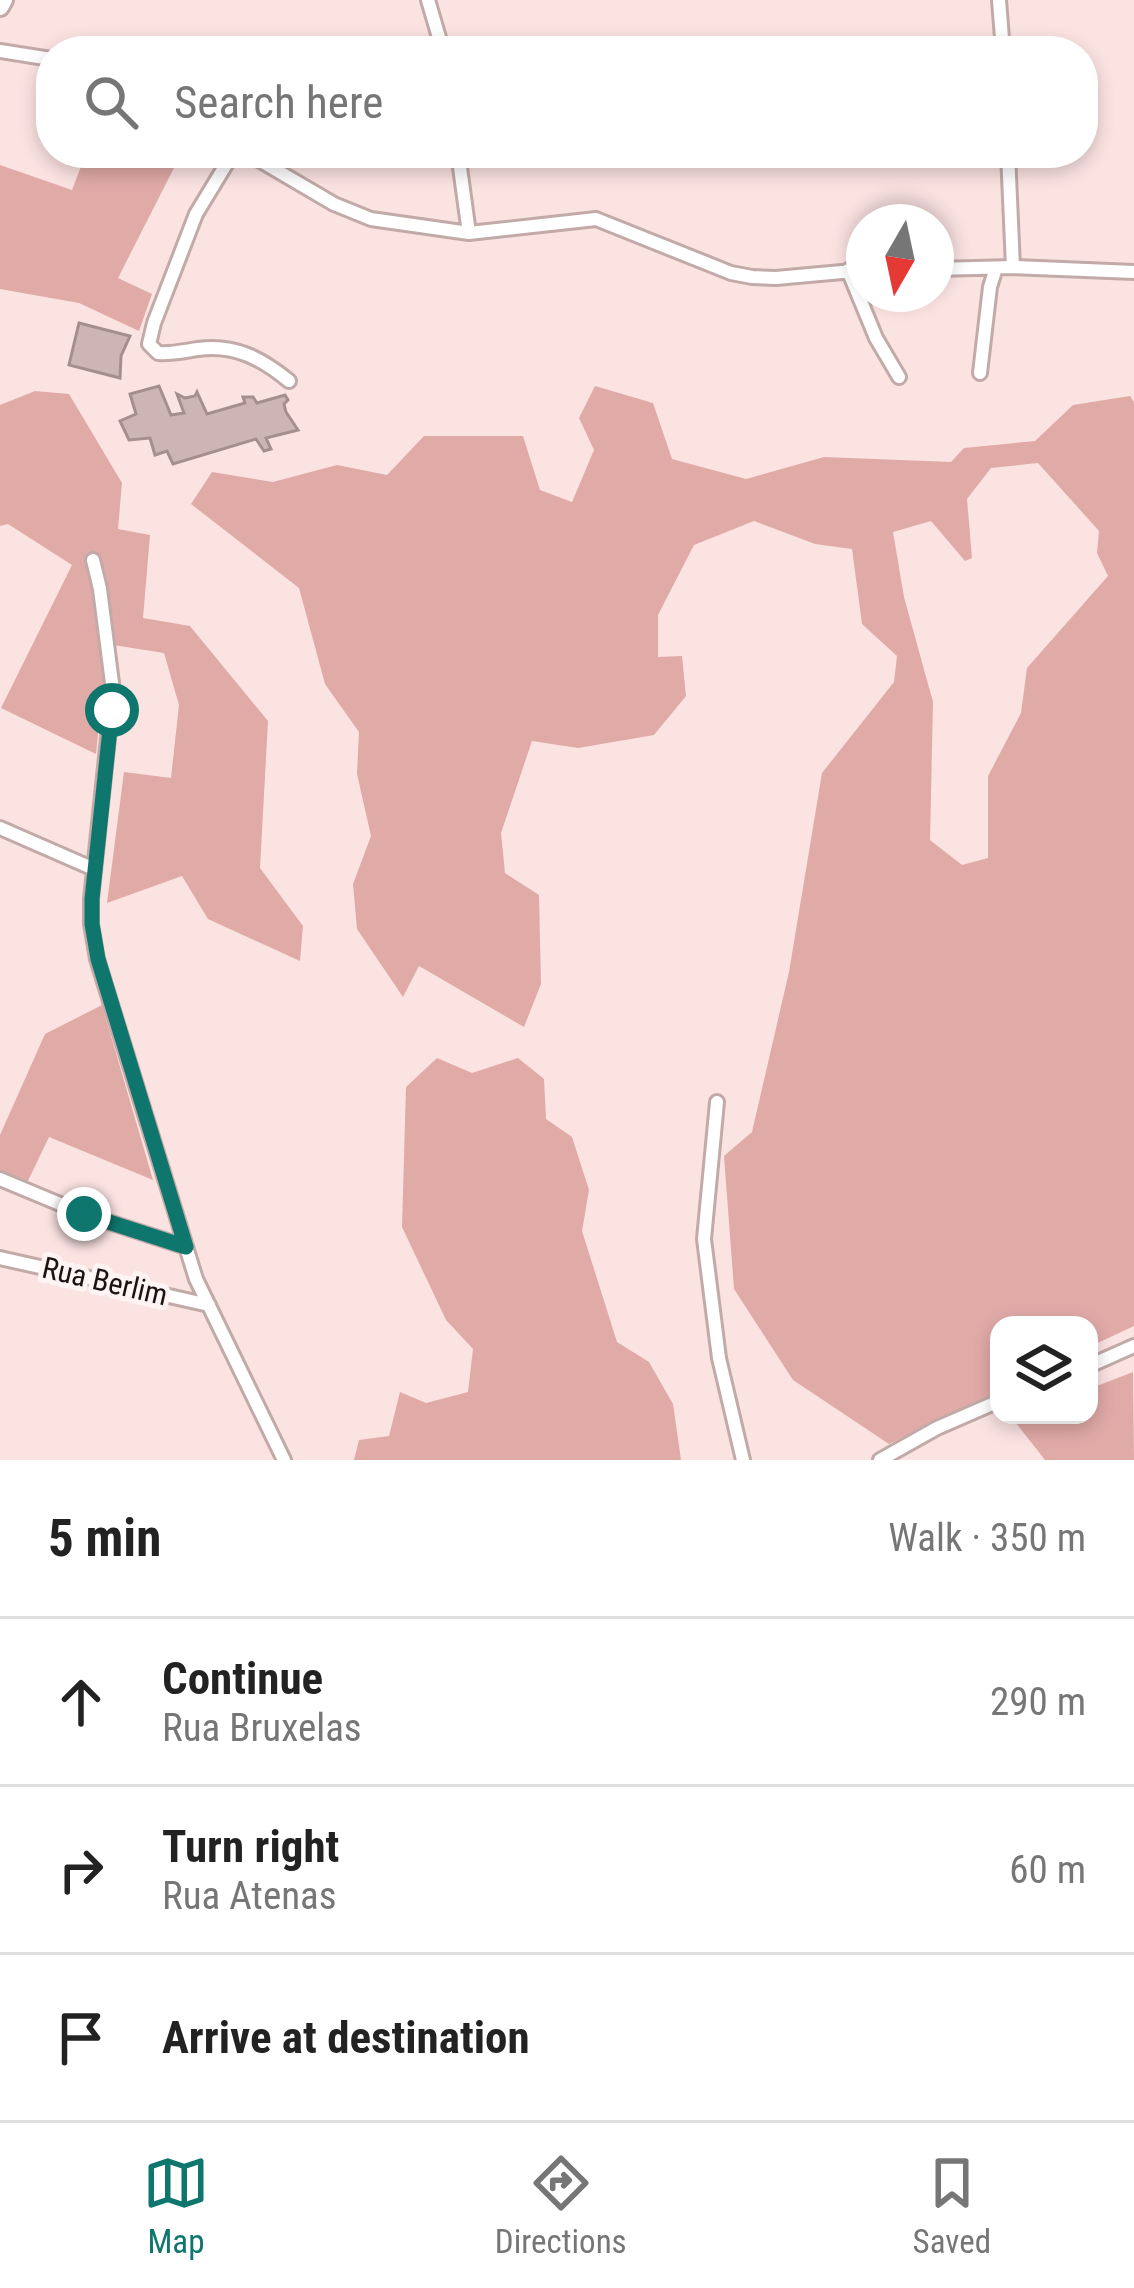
<!DOCTYPE html>
<meta charset="utf-8">
<style>
body{margin:0;font-family:"Roboto Condensed",sans-serif;background:#f6f6f6;color:#222}
.controls{position:absolute;right:36px;bottom:36px;display:grid;overflow:hidden;border-radius:24px;box-shadow:0 6px 18px #0003}
.controls button{width:108px;height:108px;display:grid;place-items:center;padding:0;border:0;border-bottom:3px solid #e0e0e0;background:#fff;color:#222;font:60px sans-serif}
.compass{position:absolute;left:846px;top:204px;width:108px;height:108px;border-radius:50%;background:#fff;box-shadow:0 6px 18px #0003;rotate:189deg}
.stop{position:absolute;width:36px;height:36px;margin:-27px;border:9px solid #0f766e;border-radius:50%;background:#fff}
.stop.end{background:#0f766e;border-color:#fff;box-shadow:0 3px 12px #0008}
.list{margin:0;padding:0;list-style:none}
h2{display:flex;justify-content:space-between;align-items:center;height:156px;margin:0;padding:0 48px;font-size:51px}
h2 small{font-size:39px;font-weight:400;color:#767676}
.list li{display:grid;grid-template-columns:78px 1fr auto;gap:36px;align-items:center;box-sizing:border-box;height:168px;padding:0 48px;border-top:3px solid #e0e0e0}
.list b{display:block;font-size:45px;white-space:nowrap}
.list p{margin:0;font-size:39px;white-space:nowrap;color:#767676}
.list em{font-size:39px;font-style:normal;color:#767676}
.icon{flex:none;width:66px;height:66px;fill:none;stroke:currentColor;stroke-width:2;stroke-linecap:round;stroke-linejoin:round}
.map{position:relative;flex:none;width:1134px;height:1460px;overflow:hidden}
.search{position:absolute;background:#fff;box-shadow:0 6px 18px #0003;left:36px;right:36px;top:36px;height:132px;display:flex;align-items:center;gap:30px;box-sizing:border-box;padding:0 42px;border-radius:48px;color:#767676;font-size:45px}
.sheet{height:660px;background:#fff}
nav{display:flex;justify-content:space-around;align-items:center;box-sizing:border-box;height:168px;border-top:3px solid #e0e0e0;background:#fff;font-size:33px;color:#767676}
nav a{display:grid;justify-items:center;gap:6px}
nav .on{color:#0f766e}
.map>svg:first-child{display:block}
.green{fill:#e0aaa7;fill-rule:evenodd}
.building{fill:#ccb5b4;stroke:#a58f8e;stroke-width:3}
.lines{fill:none;stroke-linecap:round;stroke-linejoin:round}
.minor-casing{stroke:#c1aaa8;stroke-width:18}
.major-casing{stroke:#c1aaa8;stroke-width:22}
.minor{stroke:#fff;stroke-width:12}
.major{stroke:#fff;stroke-width:16}
.route{stroke:#0f766e;stroke-width:15}
.labels{text-anchor:middle;dominant-baseline:central;stroke-width:10;stroke-linejoin:round;paint-order:stroke}
.street-label{font-size:30px;fill:#1b1313;stroke:#fef4f4}
</style>
<div class="map">
<svg width="1134" height="1460" viewBox="0 0 1134 1460">
<rect width="100%" height="100%" fill="#fbe3e2"/>
<path class="green" d="M91,153h47l36,15 -56,110 34,16 -13,37 -60,-28 -79,-14v-124l72,25 13,-34z
M595,386l58,17 19,56 74,20 78,-22 127,5 13,-14 71,-7 38,-36 57,-9 4,6v924l-45,21v-22h-90v66l-110,53 -96,-64 -59,-91 -10,-133 28,-24 37,-160 33,-199 72,-91 3,-26 -35,-32 -10,-75 -37,-5 -61,-23 -60,24 -36,70v42l24,-1 4,40 -32,39 -76,13 -46,-7 -31,92 4,40 34,22 2,89 -17,43 -105,-61 -16,31 -46,-68 -4,-45 18,-48 -14,-62 2,-42 -34,-48 -26,-96 -108,-84 21,-32 61,10 64,-17 50,10 37,-39h99l17,54 32,12 22,-52 -15,-32zM1038,463l61,68 -2,22 11,23 -81,92 -6,45 -33,63v82l-26,7 -32,-25 3,-138 -29,-105 -11,-65 38,-11 34,40 7,-3 -5,-59 24,-31z
M35,391l34,3 53,89 -4,46 32,6 -7,83 47,8 78,95 -8,147 43,58 -3,35 -92,-42 -26,-43 -75,27 17,-131 47,6 8,-73 -15,-52 -57,-9 -11,110 -95,-46 71,-143 -64,-41 -8,2v-121z
M102,1005l51,175 -104,-43 -23,48 -26,-12v-38l45,-101z
M437,1058l35,15 46,-15 26,21 2,40 26,18 17,53 -7,41 35,111 32,20 24,42 8,56h-327l5,-20 30,-4 11,-44 26,11 42,-11 5,-43 -27,-29 -44,-93 4,-140z
M1133,1372l1,88h-89l-33,-42 7,-3h70v-26z"/>
<path class="building" d="M79,323l51,13 -9,20 -1,22 -51,-13z
M159,386l12,29 13,-2 -7,-19 8,4 10,-2 2,-4 10,22 38,-11 -2,-6h10l4,6 28,-8 3,5 -4,4 2,8 12,18 -32,8 5,11 -7,2 -8,-12 -83,25 -6,-13 -12,4 -5,-17 -21,2 -9,-19 16,-7 -6,-20z"/>
<g class="lines">
<defs>
<path id="minor" d="M428,0l15,51
M999,0l4,51
M0,51l51,8
M233,153l-37,61 -42,109 -5,21 9,9c14,1 26,-2 40,-4 36,-5 63,9 91,32
M247,153l87,51 37,15 98,14 127,-14 135,54 21,4 24,1 88,-8
M458,153l11,80
M1008,153l5,114
M936,269l77,-2 121,5
M848,270l28,68 23,39
M980,373l10,-86 6,-19
M93,560l7,29 13,102 -22,208v25l6,35 99,320 88,181
M0,828l94,41
M717,1102l-13,137 15,119 24,102
M0,1179l84,35 102,33
M0,1258l209,47
M1089,1366l45,-20
M880,1460l57,-32 62,-27"/>
<path id="major" d="M0,7l4,-7"/>
</defs>
<use href="#minor" class="minor-casing"/>
<use href="#major" class="major-casing"/>
<use href="#minor" class="minor"/>
<use href="#major" class="major"/>
</g>
<g class="lines">
<path class="route" d="M84,1214l102,33 -88,-288 -6,-35v-25l20,-189"/>
</g>
<g class="labels">
<g class="street-label">
<text transform="translate(105 1281) rotate(13)">Rua Berlim</text>
</g>
</g>
</svg>
<div class="controls">
<button><svg class="icon" aria-label="layers" viewBox="0 0 24 24"><path d="M12 4l9 5-9 5-9-5zM3 14l9 5 9-5"/></svg></button>
</div>
<svg class="compass" viewBox="-18 -18 36 36"><path d="M0-13l5 13h-10z" fill="#e53935"/><path d="M0 13l5-13h-10z" fill="#767676"/></svg>
<div class="stop" style="left:112px;top:710px"></div>
<div class="stop end" style="left:84px;top:1214px"></div>
<div class="search"><svg class="icon" aria-label="search" viewBox="0 0 24 24"><circle cx="10" cy="10" r="6"/><path d="M15 15l6 6"/></svg>Search here</div>
</div>
<section class="sheet">
<h2>5 min<small>Walk · 350 m</small></h2>
<ul class="list">
<li><svg class="icon" aria-label="ahead" viewBox="0 0 24 24"><path d="M12 20V5M6 11l6-6 6 6"/></svg><div><b>Continue</b><p>Rua Bruxelas</p></div><em>290 m</em></li>
<li><svg class="icon" aria-label="right" viewBox="0 0 24 24"><path d="M7 20v-9h11M14 6l5 5-5 5"/></svg><div><b>Turn right</b><p>Rua Atenas</p></div><em>60 m</em></li>
<li><svg class="icon" aria-label="arrive" viewBox="0 0 24 24"><path d="M6 21V4h12l-3 4 3 4H6"/></svg><div><b>Arrive at destination</b></div></li>
</ul>
</section>
<nav>
<a class="on"><svg class="icon" aria-label="map" viewBox="0 0 24 24"><path d="M3 6l6-2 6 2 6-2v14l-6 2-6-2-6 2zM9 4v14M15 6v14"/></svg>Map</a>
<a><svg class="icon" aria-label="directions" viewBox="0 0 24 24"><path d="M12 3l9 9-9 9-9-9zM9 14v-3h6M13 9l2 2-2 2"/></svg>Directions</a>
<a><svg class="icon" aria-label="saved" viewBox="0 0 24 24"><path d="M7 4h10v16l-5-4-5 4z"/></svg>Saved</a>
</nav>
